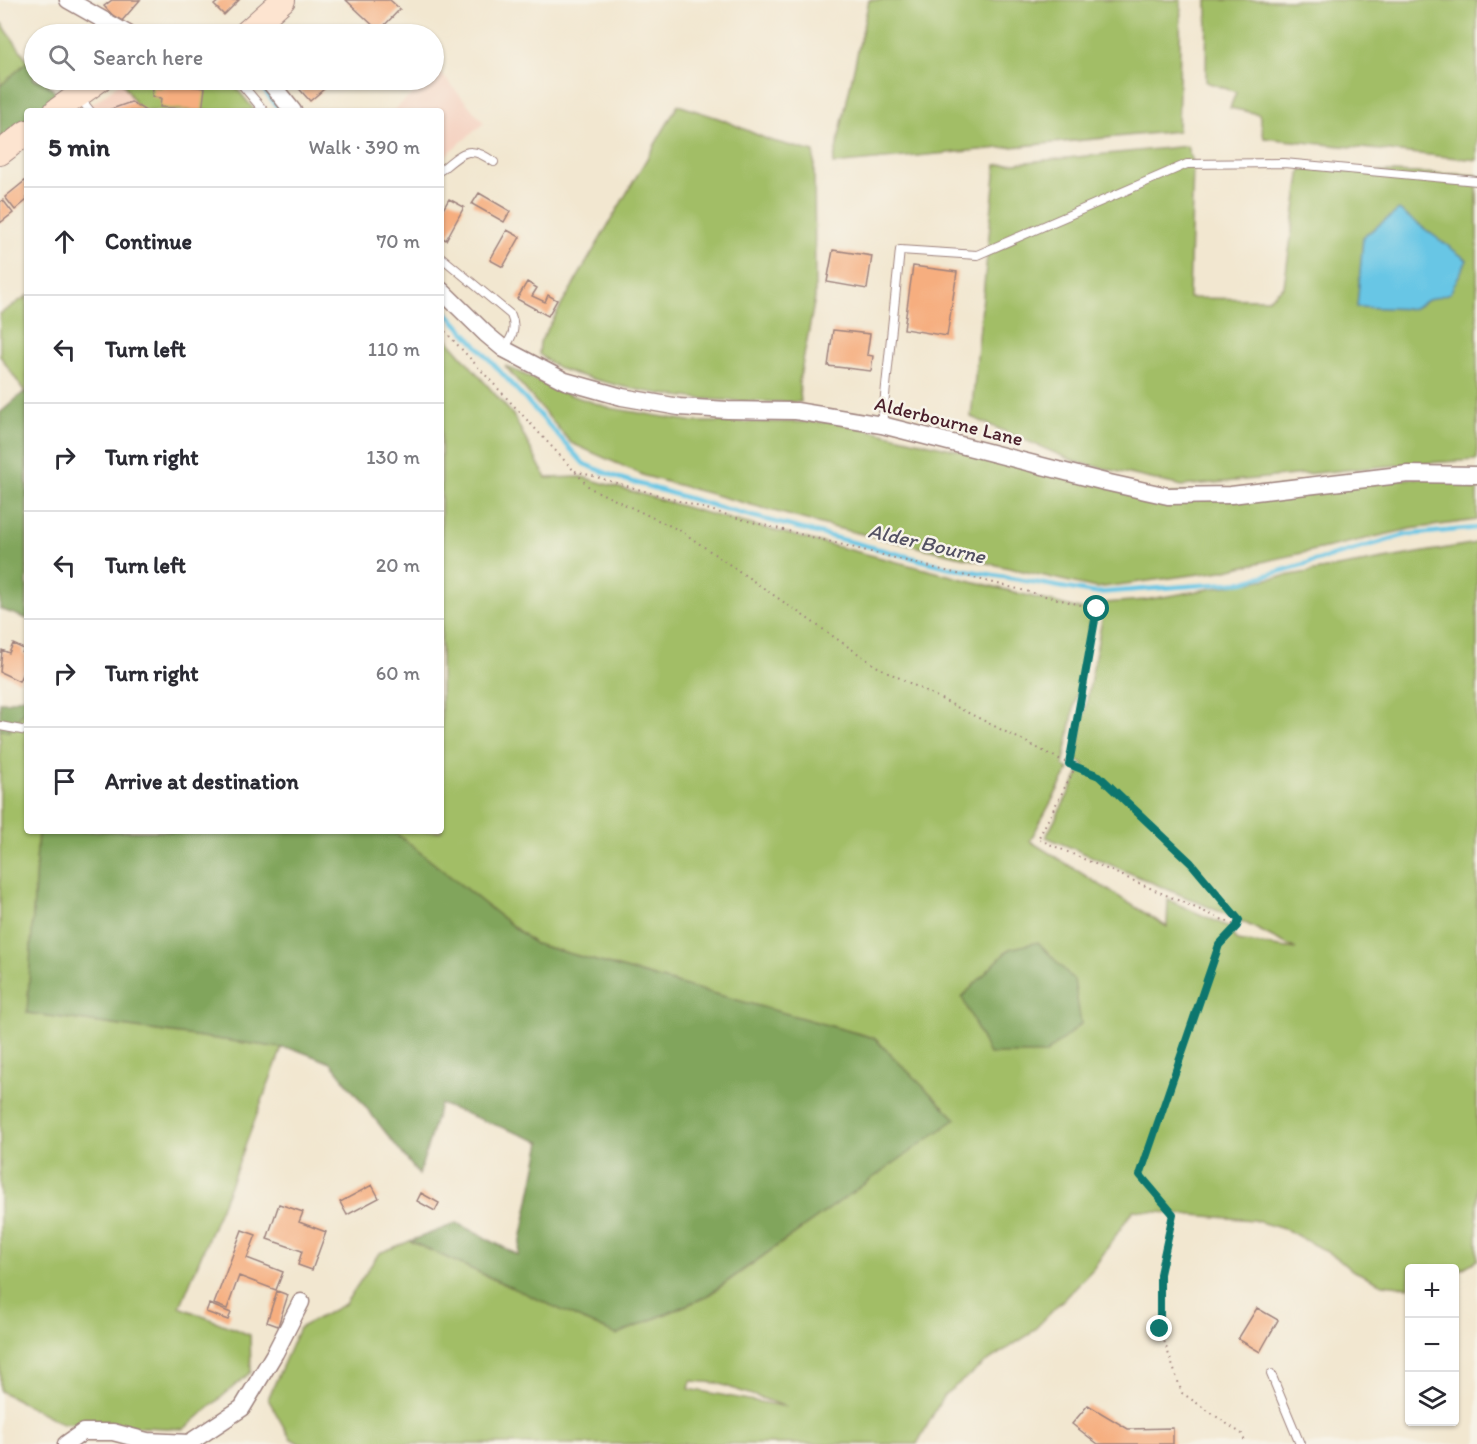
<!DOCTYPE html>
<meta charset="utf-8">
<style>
body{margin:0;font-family:Itim,sans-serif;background:#f2f2f3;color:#2b2b33}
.controls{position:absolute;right:18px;bottom:18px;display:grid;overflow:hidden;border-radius:6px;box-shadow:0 2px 4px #0004}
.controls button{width:54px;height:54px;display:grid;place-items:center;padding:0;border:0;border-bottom:2px solid #e1e1e2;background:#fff;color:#2b2b33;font:30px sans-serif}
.stop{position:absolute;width:18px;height:18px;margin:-14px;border:4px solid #0f766e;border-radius:50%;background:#fff}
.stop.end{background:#0f766e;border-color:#fff;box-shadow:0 2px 6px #0008}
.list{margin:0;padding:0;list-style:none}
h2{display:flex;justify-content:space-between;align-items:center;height:78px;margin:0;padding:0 24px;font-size:26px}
h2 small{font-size:20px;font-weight:400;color:#7c7c81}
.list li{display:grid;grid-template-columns:39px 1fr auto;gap:18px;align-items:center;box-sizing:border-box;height:108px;padding:0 24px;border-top:2px solid #e1e1e2}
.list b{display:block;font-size:22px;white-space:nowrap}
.list em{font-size:20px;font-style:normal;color:#7c7c81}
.icon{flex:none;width:33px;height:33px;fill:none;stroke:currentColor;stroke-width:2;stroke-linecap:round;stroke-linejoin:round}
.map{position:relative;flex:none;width:1477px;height:1444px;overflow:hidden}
.search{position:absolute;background:#fff;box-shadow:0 2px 4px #0004;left:24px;top:24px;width:420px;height:66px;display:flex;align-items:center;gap:15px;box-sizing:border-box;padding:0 21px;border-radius:33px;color:#7c7c81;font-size:22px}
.panel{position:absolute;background:#fff;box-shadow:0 2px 4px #0004;left:24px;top:108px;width:420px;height:726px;border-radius:6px}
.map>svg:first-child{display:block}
.built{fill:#f5d3c2}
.green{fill:#a2be66;stroke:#766e48;stroke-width:1.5;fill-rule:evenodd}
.forest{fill:#81a55b;stroke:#666243;stroke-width:1.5}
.water{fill:#67c6e5;stroke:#587288;stroke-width:1.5}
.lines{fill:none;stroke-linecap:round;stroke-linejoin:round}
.stream{stroke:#67c6e5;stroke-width:4.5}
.building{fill:#f6ae7f}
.lane-casing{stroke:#9e837e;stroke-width:10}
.street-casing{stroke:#9e837e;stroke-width:19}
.secondary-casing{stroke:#9e837e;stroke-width:26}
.path{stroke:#9e837e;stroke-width:2;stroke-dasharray:1.5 4.5;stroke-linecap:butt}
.lane{stroke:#fff;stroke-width:8}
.street{stroke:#fff;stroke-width:16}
.secondary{stroke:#fde4d0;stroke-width:24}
.route{stroke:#0f766e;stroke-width:8}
.labels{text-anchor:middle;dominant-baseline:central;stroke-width:5;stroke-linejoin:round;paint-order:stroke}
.street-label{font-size:20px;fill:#4a1f2b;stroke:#f7f3e8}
.water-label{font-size:21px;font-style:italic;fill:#535163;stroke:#f7f3e8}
</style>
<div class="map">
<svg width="1477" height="1444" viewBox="0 0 1477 1444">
<rect width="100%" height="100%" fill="#f7f3e8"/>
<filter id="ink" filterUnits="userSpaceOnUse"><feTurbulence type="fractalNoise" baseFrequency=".0167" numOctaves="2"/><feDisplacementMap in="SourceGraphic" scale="12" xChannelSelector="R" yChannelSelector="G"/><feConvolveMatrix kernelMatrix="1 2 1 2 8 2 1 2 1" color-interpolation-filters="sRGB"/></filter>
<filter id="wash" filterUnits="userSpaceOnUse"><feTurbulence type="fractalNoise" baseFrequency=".008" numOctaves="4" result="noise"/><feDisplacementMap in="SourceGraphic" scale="24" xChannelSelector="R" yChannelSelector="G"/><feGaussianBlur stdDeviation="1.35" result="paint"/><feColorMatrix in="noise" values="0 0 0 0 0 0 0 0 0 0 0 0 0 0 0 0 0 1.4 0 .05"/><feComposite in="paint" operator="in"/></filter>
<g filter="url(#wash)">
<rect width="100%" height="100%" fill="#f2e7d0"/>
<path class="built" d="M439,71l45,52 -43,36v-48h-48l36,-31h5v-4z
M122,81l18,30h-62l19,-10z"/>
<path class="green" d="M869,0h312l-3,131 -345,33z
M1207,0h270v160l-213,-22 -5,-24 -29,-6 6,-16 -30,-10z
M0,21l28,40 -28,25z
M121,80h109l25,31h-115z
M678,105l43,14 48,21 45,12 1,146 -16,84 2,20c-73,0 -134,-2 -204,-22 -26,-7 -37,-8 -58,-26l1,-12z
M1187,146l6,20 -4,132 79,1 16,-13 17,-117 176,6v285l-68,4 -227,22 -106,-24 -105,-45 25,-252z
M27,296v99l-27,-39v-42z
M441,332l72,83 33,63 36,-1 120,35 390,100 -29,154 6,3 -39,72 137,86 1,-27 59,26 10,15 59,8 -57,-29 -193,-83 38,-73 -8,-4 29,-157 40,-3 332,-57v717l-22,13 -1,-5h-44l-1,19 -26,-3 -31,-14 -14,-12 -51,-28 -34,-10 -120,-10 -40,59 -63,65 -41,26 -45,35 -27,49h-617l-10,-6 -22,-39 31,-71 46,-24 34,-51 31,-12 206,94 90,-38 249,-178 -81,-81 -339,-94 -142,-113h48zM691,1381l26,2 70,24 -98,-18z
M505,366l59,27 46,15 85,14h139l318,73 325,-21v46l-67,9 -188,42 -126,17 -264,-61 -187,-51 -74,-33z
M27,707v124h11l-10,182 254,35 -49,130 -53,129 70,28 1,37 -67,57 -122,-6 -62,-32v-661l9,1z"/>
<path class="forest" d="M28,61l6,7v12h10l17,19 -18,12h-16v11l-27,18v-54z
M24,392l3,3v224l-27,-10v-196z
M27,696v11l-18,24 -9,-1v-28h7z
M38,831h355l142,113 339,94 82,81 -251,178 -89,38 -206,-94 47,-18 61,32 23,-113 -101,-38 -21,71 -88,-112 -34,-13 -270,-37z
M1038,942l36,38 7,44 -36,30h-56l-27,-57 47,-48z"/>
<path class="water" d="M1399,210l68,50 -17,33 -24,8 -13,8 -56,-2 6,-70z"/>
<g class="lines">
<path class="stream" d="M256,80l25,31
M441,306l143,158 35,14 106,31 223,58 146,26 149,-11 162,-47 72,-7"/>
</g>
<g id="blocks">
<path class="building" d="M112,0h28l-20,23 -16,-17z
M220,0h19l-15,15 -10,-10z
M346,0h44l10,9 -21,22z
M97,29l8,5h-14z
M296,80h19l9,9 -14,12 -17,-19z
M399,80h19l-10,9z
M163,83l42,5 -3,23 -42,-4 1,-9 -9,-1 1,-10 9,1z
M131,102l15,9h-40z
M26,180l1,20 -12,10 -10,-13z
M479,193l31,18 -6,11 -32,-18z
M449,199l15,8 -18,33 -5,-3v-24z
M3,200l10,13 -13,10v-21z
M507,230l13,7 -17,30 -13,-7z
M833,250l39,6 -5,33 -40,-7z
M913,266l44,6 -10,64 -43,-7z
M527,282l10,6 -5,8 13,6 3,-7 9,5 -9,16 -31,-17z
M833,330l37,4 -3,21 6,1 -2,15 -43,-5z
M13,644l11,5 -2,4 5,3 -2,5 2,3 -8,17 -19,-9 2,-22 7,3z
M372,1185l7,13 -32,17 -7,-13z
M421,1193l18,10 -4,8 -18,-10z
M279,1204l24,8 -4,10 27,10 -14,38 -14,-5 4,-14 -35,-12z
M242,1230l14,5 -9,23 36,14 -7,18 -37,-14 -12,33 -13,-5z
M277,1291l11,4 -10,31 -11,-4z
M209,1304l22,9 -3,7 -22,-8z
M1257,1308l21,12 -18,32 -22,-13z
M1088,1405l40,24 45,-1v16h-75l-26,-20z"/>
</g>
</g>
<g filter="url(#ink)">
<use href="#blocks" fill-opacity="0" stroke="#9e837e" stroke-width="1.5"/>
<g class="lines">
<defs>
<path id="lane" d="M238,80l26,31
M80,98l10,13
M441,170c22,-18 28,-26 53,-8
M441,257l70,58c6,14 1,22 -7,34
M882,425l18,-175 77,5 210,-91 97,-1 193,18
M0,726l27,5
M1271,1374l29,70"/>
<path id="street" d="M68,0l60,34
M268,80l25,31
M441,290l45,44 18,15 61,32 57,16 57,10 49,3 68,1 86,14 223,57 63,14 63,-1 177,-21 69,1
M66,1444l17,-12h30l34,9 42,2 53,-35 33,-55 26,-51"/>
<path id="secondary" d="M245,34l38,-34
M56,111l43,-31
M0,153l27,-21"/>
</defs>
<use href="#lane" class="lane-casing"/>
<use href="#street" class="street-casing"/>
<use href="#secondary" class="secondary-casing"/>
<path class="path" d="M441,327l149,161 91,43 195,135 189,96 34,13 91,88 49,57 -2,6 -18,19 -79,230 33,38 -13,61v55l22,64 60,41 4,10
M575,471l173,50 349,88 -28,154
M1076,766l-38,73 199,87"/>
<use href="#lane" class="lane"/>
<use href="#street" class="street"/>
<use href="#secondary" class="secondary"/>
</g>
</g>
<g class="lines" filter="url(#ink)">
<path class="route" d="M1097,609l-28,155 30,12 92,87 48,57 -2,6 -18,19 -79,230 33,39 -13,60v55"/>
</g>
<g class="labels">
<g class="street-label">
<text transform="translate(949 421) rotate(14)">Alderbourne Lane</text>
</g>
<g class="water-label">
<text transform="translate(927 543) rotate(13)">Alder Bourne</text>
</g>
</g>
</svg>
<div class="controls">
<button>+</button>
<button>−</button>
<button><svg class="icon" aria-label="layers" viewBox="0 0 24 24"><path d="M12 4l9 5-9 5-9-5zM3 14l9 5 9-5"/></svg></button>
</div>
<div class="stop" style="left:1097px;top:609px"></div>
<div class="stop end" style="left:1160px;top:1329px"></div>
<div class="search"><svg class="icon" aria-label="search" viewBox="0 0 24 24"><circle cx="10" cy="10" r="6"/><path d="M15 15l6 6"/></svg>Search here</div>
<section class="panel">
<h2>5 min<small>Walk · 390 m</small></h2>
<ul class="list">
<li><svg class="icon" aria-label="ahead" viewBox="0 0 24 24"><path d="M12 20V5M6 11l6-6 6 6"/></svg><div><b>Continue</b></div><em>70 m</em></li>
<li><svg class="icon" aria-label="left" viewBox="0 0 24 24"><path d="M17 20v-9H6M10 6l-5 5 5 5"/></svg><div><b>Turn left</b></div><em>110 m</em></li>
<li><svg class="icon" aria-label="right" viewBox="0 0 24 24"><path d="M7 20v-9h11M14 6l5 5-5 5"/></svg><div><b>Turn right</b></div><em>130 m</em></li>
<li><svg class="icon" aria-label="left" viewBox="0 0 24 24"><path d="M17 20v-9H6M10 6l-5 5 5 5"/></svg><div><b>Turn left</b></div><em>20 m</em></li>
<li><svg class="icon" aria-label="right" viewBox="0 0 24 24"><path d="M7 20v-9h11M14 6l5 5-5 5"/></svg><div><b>Turn right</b></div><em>60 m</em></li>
<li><svg class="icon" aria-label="arrive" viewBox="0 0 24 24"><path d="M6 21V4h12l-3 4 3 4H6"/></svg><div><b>Arrive at destination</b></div></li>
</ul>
</section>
</div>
